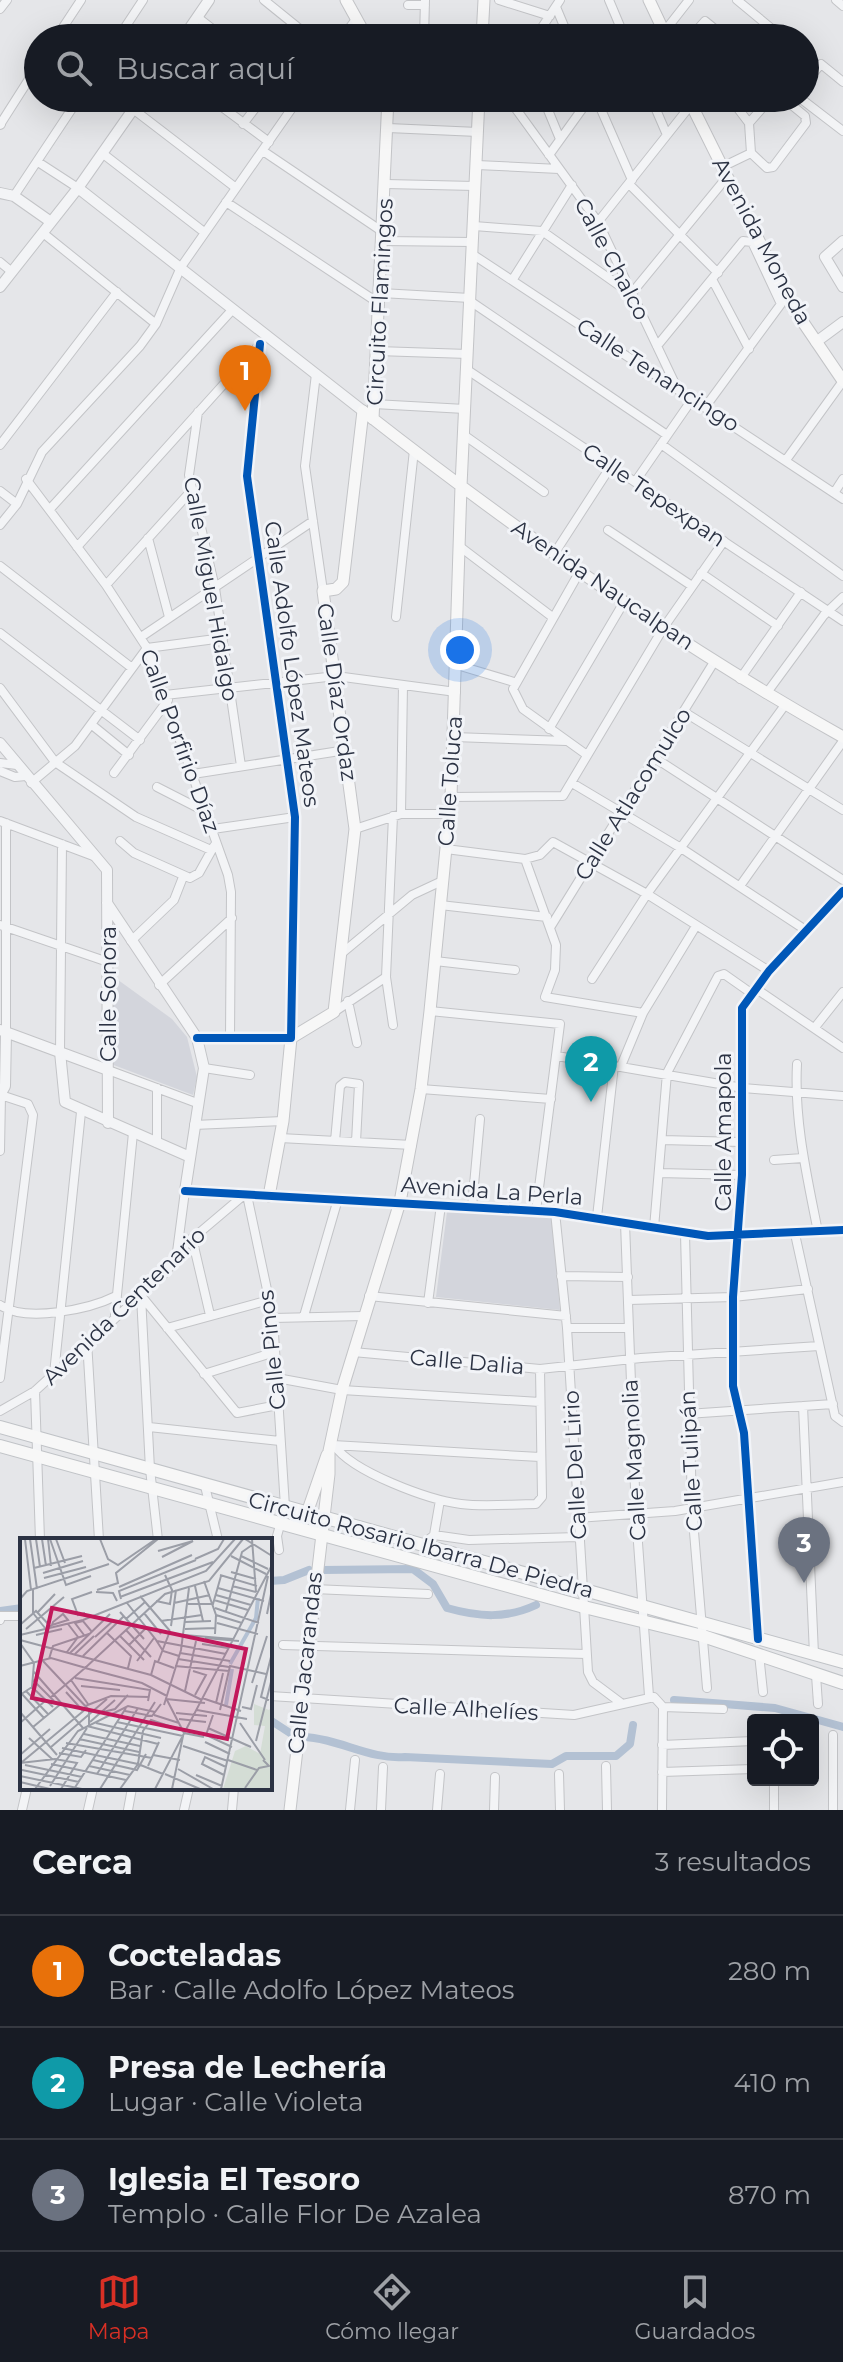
<!DOCTYPE html>
<html lang="es">
<meta charset="utf-8">
<style>
body{margin:0;font-family:Montserrat,sans-serif;background:#20242c;color:#f1f3f6}
.controls{position:absolute;right:24px;bottom:24px;display:grid;overflow:hidden;border-radius:8px;box-shadow:0 8px 32px #0002}
.controls button{width:72px;height:72px;display:grid;place-items:center;padding:0;border:0;border-bottom:2px solid #363941;background:#171b24;color:#f1f3f6;font:40px sans-serif}
.you{position:absolute;left:460px;top:650px;width:28px;height:28px;margin:-20px;border:6px solid #fff;border-radius:50%;background:#1a73e8;box-shadow:0 0 0 12px #1a73e833}
.badge{display:grid;place-items:center;width:52px;height:52px;border-radius:50%;background:#d93025;color:#fff;font-size:26px;font-weight:700}
.pin{position:absolute;translate:-50% -66px;filter:drop-shadow(0 2px 4px #0008)}
.pin::after{content:'';position:absolute;top:42px;width:28px;height:24px;background:inherit;clip-path:polygon(0 0,100% 0,50% 100%)}
.list{margin:0;padding:0;list-style:none}
h2{display:flex;justify-content:space-between;align-items:center;height:104px;margin:0;padding:0 32px;font-size:34px}
h2 small{font-size:26px;font-weight:400;color:#9ea1a6}
.list li{display:grid;grid-template-columns:52px 1fr auto;gap:24px;align-items:center;box-sizing:border-box;height:112px;padding:0 32px;border-top:2px solid #363941}
.list b{display:block;font-size:30px;white-space:nowrap}
.list p{margin:0;font-size:26px;white-space:nowrap;color:#9ea1a6}
.list em{font-size:26px;font-style:normal;color:#9ea1a6}
.icon{flex:none;width:44px;height:44px;fill:none;stroke:currentColor;stroke-width:2;stroke-linecap:round;stroke-linejoin:round}
.map{position:relative;flex:none;width:843px;height:1810px;overflow:hidden}
.search{position:absolute;background:#171b24;box-shadow:0 8px 32px #0002;left:24px;right:24px;top:24px;height:88px;display:flex;align-items:center;gap:20px;box-sizing:border-box;padding:0 28px;border-radius:44px;color:#9ea1a6;font-size:30px}
.sheet{height:440px;background:#171b24}
nav{display:flex;justify-content:space-around;align-items:center;box-sizing:border-box;height:112px;border-top:2px solid #363941;background:#171b24;font-size:22px;color:#9ea1a6}
nav a{display:grid;justify-items:center;gap:4px}
nav .on{color:#d93025}
.map>svg:first-child{display:block}
.built{fill:#d3d5dc}
.lines{fill:none;stroke-linecap:round;stroke-linejoin:round}
.canal{stroke:#b3c1d3;stroke-width:8}
.minor-casing{stroke:#c3c4c7;stroke-width:10}
.tertiary-casing{stroke:#c3c4c7;stroke-width:12}
.secondary-casing{stroke:#c3c4c7;stroke-width:13}
.primary-casing{stroke:#c0c3c7;stroke-width:14}
.minor{stroke:#f3f4f6;stroke-width:8}
.tertiary{stroke:#f3f4f6;stroke-width:10}
.secondary{stroke:#f7f7f7;stroke-width:11}
.primary{stroke:#f7f7f7;stroke-width:12}
.cycleway-casing{stroke:#f2f4f8;stroke-width:13}
.cycleway{stroke:#0057b8;stroke-width:8}
.labels{text-anchor:middle;dominant-baseline:central;stroke-width:6;stroke-linejoin:round;paint-order:stroke}
.street-label{font-size:22px;fill:#2b3243;stroke:#f2f4f8}
.inset-river{fill:none;stroke:#b3c1d3;stroke-width:4}
.inset-road{fill:none;stroke:#9b9ea7;stroke-width:2}
.view{fill:#c2185b;fill-opacity:0.15;stroke:#c2185b;stroke-width:4}
.inset-edge{fill:none;stroke:#2b3243;stroke-width:4}
</style>
<div class="map">
<svg width="843" height="1810" viewBox="0 0 843 1810">
<rect width="100%" height="100%" fill="#e5e6e9"/>
<path class="built" d="M114,977l58,42 15,18 10,40 -4,18 -82,-31z
M447,1212l105,6 8,92 -124,-13z"/>
<g class="lines">
<path class="canal" d="M322,1570l91,-1 20,15 14,24c32,9 59,11 89,-3
M270,1581l14,-1 25,-10
M0,1611l22,-3
M674,1700l101,8 68,19
M270,1720l20,13
M302,1737c37,1 67,23 103,20l147,7 14,-8h50l14,-12 3,-19"/>
<defs>
<path id="minor" d="M264,0l47,38
M499,0l51,16
M609,0l16,38
M737,0l46,38
M836,0l7,6
M408,5h17
M556,7l13,31
M0,9l7,-9
M197,17l27,21
M664,32l25,-32
M692,35l12,3
M56,38l25,-38
M118,38l25,-38
M342,38l15,-20
M424,38l1,-38
M535,38l25,-38
M690,38l15,-17 21,17
M805,83l16,-19 22,18
M210,98l59,44
M508,98l90,124 78,164
M543,98l17,41
M596,98l36,82
M651,98l16,37
M730,98l19,25
M800,98l43,33
M133,109l103,79
M1,123l37,-58
M749,123l2,30 16,15 6,-1 33,-44 -1,-7 -22,-18
M749,123l22,-25
M243,124l20,-26
M388,128l90,4
M263,151l120,81
M102,153l102,79
M549,155l41,-57
M38,162l40,26
M477,165l82,4
M722,167l29,-14
M386,184l89,2
M629,184l89,89
M14,196l65,-98
M226,202l154,102
M598,222l92,-116
M474,226l68,5 89,63 96,-117
M43,233l113,91
M383,241l90,1
M472,254l371,245
M0,262l12,10
M513,279l59,-94
M713,281l36,68
M381,293l89,5
M470,301l197,134
M657,346l86,-105 9,1 29,62 -75,102
M377,351l91,3
M466,369l377,252
M316,374l-11,92 18,125
M374,404l91,5
M198,412l-9,63 26,113 26,178
M464,435l80,57
M661,444l182,132
M0,445l117,-153
M786,460l57,-79
M26,479l80,106 41,63 81,227 3,17 -1,146
M635,482l58,-84
M0,491l17,13
M834,493l9,-14
M50,509l183,-200
M0,525l17,-21 25,-52 98,-106 16,-22 25,-57 118,-169
M608,530l84,56
M148,538l21,79
M459,546l92,70
M77,547l182,-202
M554,554l57,-88
M0,566l132,102
M580,571l-67,118 10,20 64,46
M701,573l77,53
M106,585l85,-94
M396,617l18,-167
M0,633l140,107
M141,637l172,-116
M457,665l57,17
M740,679l61,-87
M0,688l55,74 81,55 75,33
M766,694l58,-79 19,-18
M165,695l171,-19 120,16
M684,712l159,98
M92,725l37,30
M549,729l75,-127
M454,737l112,4
M655,758l188,122
M0,763l17,2
M0,771l15,6 11,-1
M114,773l54,-73
M193,774l153,-24
M31,783l44,-37 72,-98 76,-10
M572,783l109,65 126,83
M157,787l49,25
M451,797l112,-1 101,-169 60,-86
M401,814l2,-129
M393,816l-7,161 7,48
M0,821l96,36
M6,823v210
M213,829l82,-12
M355,829l46,-15h48
M120,841l14,12 56,25 9,-5 15,-27
M446,849l79,10 15,-4 13,-13 94,52 122,77
M525,859l31,86 -1,25 -10,27 98,16
M740,886l103,-145
M440,905l107,12
M0,925l108,37
M551,926l163,-264
M131,941l43,-41 9,-23
M341,954l71,-59 30,-14
M435,961l80,9
M592,979l55,-85 138,-189
M159,985l73,-67
M755,988l88,60
M348,1001l9,42
M430,1011l130,13 -24,187
M334,1012l52,-35
M816,1026l27,-34
M197,1038h94l4,-221 -48,-341 13,-132
M60,1052l2,-208
M557,1056l186,32 100,8
M797,1064c-3,57 10,112 21,168
M621,1066l22,-53 53,-87
M204,1068l46,7
M108,1070l89,33
M157,1088v55
M421,1089l130,10
M194,1125l89,-4
M280,1138l132,7
M662,1140l79,2
M335,1141l5,-55 5,-4 14,2 -3,58
M0,1151l1,-56 27,9 5,11 -33,263
M774,1160l29,-2
M659,1173l83,2
M247,1195l26,123 12,189 -8,29 2,14
M472,1207l8,-88
M555,1212l12,116 21,344 5,10 28,21
M597,1217l17,-152
M625,1223l11,292 13,181
M654,1228l13,-155 51,-97 6,-2 27,19
M685,1234l7,274 15,180
M795,1234l40,182 8,6
M192,1238l18,77
M177,1252l8,-61
M561,1276l67,1
M141,1296l9,173 8,71
M369,1296l197,20
M143,1298l94,115 41,-8
M629,1300l104,-3 75,-8
M428,1303l13,-98
M0,1305c26,18 90,4 116,-9
M115,1315l18,-182
M304,1316l34,-117
M273,1318l90,-2
M167,1328l102,-28
M567,1328h62
M87,1341l12,199
M353,1352l187,17 101,-11 178,-12
M54,1374l27,-262
M204,1374l71,-22
M277,1378l65,12 198,12
M35,1391l5,149
M803,1406l11,248
M0,1411l35,-20 131,-119 20,-28 58,-49
M687,1414l146,-10
M149,1427l131,14
M333,1445l207,12
M334,1445c18,27 95,55 127,59 24,3 51,0 75,0l6,-7 -2,-128
M205,1486l13,54
M577,1518l98,-7 168,-29
M434,1535l6,-35
M423,1544l11,-9 35,5 109,-3
M314,1589l114,5
M0,1620l1,-4h21
M758,1639l-14,-206 -11,-47v-89l9,-122v-167l27,-37 74,-80
M283,1645l303,9
M759,1654l4,38
M816,1675l2,29
M270,1696l304,19 80,-18 9,10 -1,103
M663,1707l60,2
M833,1735v75
M662,1745l91,-4
M606,1766l1,44
M662,1772l91,-3
M559,1774l1,36
M774,1780v30
M22,1810l5,-22
M88,1810l5,-22
M128,1810l4,-22
M184,1810l5,-22
M232,1810l2,-22
M350,1810l5,-50
M381,1810l2,-43
M437,1810l3,-36
M494,1810l1,-33"/>
<path id="tertiary" d="M183,38l26,-38
M0,122v2
M78,188l285,223
M0,193l14,3 37,26
M843,241l-18,16 18,30
M0,287l78,-99 63,-90
M816,342l27,-20
M0,743l107,127 1,253
M107,903l90,135 7,30 -19,123 370,21 153,24 135,-6
M0,1030l108,40
M60,1052l5,50 125,55
M0,1095l5,-9 1,-53"/>
<path id="secondary" d="M346,0l21,38
M649,0l18,38
M482,38l2,-38
M688,98l102,205 53,78
M363,411c152,119 311,232 480,326
M373,419l15,-321
M269,1196l14,-75 8,-83 43,-26 21,-183 -32,-238 13,-2 7,-7 20,-171
M307,1513l20,-58
M290,1810l39,-336v-23l13,-61 58,-188 21,-113 9,-78 21,-214 10,-311 18,-388"/>
<path id="primary" d="M0,1427l843,235
M0,1446l584,161 119,29 140,47"/>
</defs>
<use href="#minor" class="minor-casing"/>
<use href="#tertiary" class="tertiary-casing"/>
<use href="#secondary" class="secondary-casing"/>
<use href="#primary" class="primary-casing"/>
<use href="#minor" class="minor"/>
<use href="#tertiary" class="tertiary"/>
<use href="#secondary" class="secondary"/>
<use href="#primary" class="primary"/>
<defs>
<path id="cycleway" d="M197,1038h94l4,-221 -48,-341 13,-132
M185,1191l370,21 153,24 135,-6
M758,1639l-14,-206 -11,-47v-89l9,-122v-167l27,-37 74,-80"/>
</defs>
<use href="#cycleway" class="cycleway-casing"/>
<use href="#cycleway" class="cycleway"/>
</g>
<g class="labels">
<g class="street-label">
<text transform="translate(762 241) rotate(62)">Avenida Moneda</text>
<text transform="translate(612 259) rotate(62)">Calle Chalco</text>
<text transform="translate(380 302) rotate(-87)">Circuito Flamingos</text>
<text transform="translate(658 375) rotate(33)">Calle Tenancingo</text>
<text transform="translate(654 495) rotate(34)">Calle Tepexpan</text>
<text transform="translate(603 585) rotate(34)">Avenida Naucalpan</text>
<text transform="translate(211 589) rotate(80)">Calle Miguel Hidalgo</text>
<text transform="translate(292 664) rotate(82)">Calle Adolfo López Mateos</text>
<text transform="translate(337 692) rotate(82)">Calle Díaz Ordaz</text>
<text transform="translate(180 741) rotate(70)">Calle Porfirio Díaz</text>
<text transform="translate(450 781) rotate(-86)">Calle Toluca</text>
<text transform="translate(633 794) rotate(-58)">Calle Atlacomulco</text>
<text transform="translate(108 994) rotate(-90)">Calle Sonora</text>
<text transform="translate(723 1132) rotate(-90)">Calle Amapola</text>
<text transform="translate(492 1191) rotate(4)">Avenida La Perla</text>
<text transform="translate(124 1306) rotate(-44)">Avenida Centenario</text>
<text transform="translate(272 1350) rotate(-96)">Calle Pinos</text>
<text transform="translate(467 1362) rotate(5)">Calle Dalia</text>
<text transform="translate(634 1460) rotate(-93)">Calle Magnolia</text>
<text transform="translate(691 1461) rotate(-93)">Calle Tulipán</text>
<text transform="translate(575 1465) rotate(-93)">Calle Del Lirio</text>
<text transform="translate(421 1545) rotate(15)">Circuito Rosario Ibarra De Piedra</text>
<text transform="translate(305 1663) rotate(-84)">Calle Jacarandas</text>
<text transform="translate(466 1709) rotate(3)">Calle Alhelíes</text>
</g>
</g>
<g transform="translate(20 1538)">
<rect width="252" height="252" fill="#e5e6e9"/>
<path d="M234,166l15,6 3,-4v83h-49l12,-38 11,-5 14,8 5,-28 -11,-1z" fill="#d4ddd5"/>
<path class="inset-river" d="M210,126l26,-46 2,-20M206,167l6,-36"/>
<path class="inset-road" d="M5,1l6,51M10,1l7,50M16,1l4,28M22,1l4,27M28,1l3,27M30,1l16,46 25,-9M36,1l9,24M80,1l8,20 10,6 38,-26M225,1l27,17M232,1l4,53M138,13l35,-10 -31,16M211,18l35,18M221,18l27,13M175,21l23,-10 6,-10M14,30l48,-12M211,34l25,7M23,35l40,-12M200,37l37,11M24,40l42,-11M184,43l12,34 -1,19M175,48l8,35M212,48l24,6M99,49l73,-32M198,50l46,13M13,52v23l12,15M77,52l21,-7 -2,-10 42,-34M76,54l17,1 4,8M196,57l35,10M120,58l30,35M100,59l93,-35M0,61l7,-8 82,-27M101,61l-2,-8 77,-31M194,62l34,10M136,63l14,3 2,-14 -7,-15M107,65l30,38 69,13M154,65l36,-8M168,66h25l8,-28M195,70l44,15M206,73l16,-59 10,-7M18,74l17,-18M100,74l24,27M65,75l-7,2 -6,-16 20,-7M124,75l17,21M43,76l5,6 -16,5 1,-3zM247,76l5,-25M196,77l26,8M106,81l19,-17M141,83l41,-6M165,84l26,-1M197,85l41,11M1,86l15,-13 15,16M151,88l5,-36M6,91l38,-32M165,91l31,-1M106,92l25,27M87,95l24,23 -3,12M0,97l63,-15 123,-49 29,-32M16,97l26,-6M64,97l-9,-12 8,-2 9,11M164,97l49,4M100,98l24,24M75,99l19,-17M185,100l34,3M0,102l131,35 51,25M136,102l7,11 16,5M0,105l14,20 -2,24 -12,8M182,106l26,4M109,107l18,-18M47,114l11,-15 -10,-13M50,115l40,-39M160,115l50,8M55,116l19,-18M63,118l41,-40M29,121l4,-13 36,-12M158,121l51,8M23,123l46,49v15M117,123l17,-23M138,124l12,-31M0,128l31,-8 35,10M155,128l54,5M65,130l80,-74 44,-13 34,-42M65,130l57,15 25,13M173,133l13,4 -11,20M14,134l49,56M131,137l4,-14 19,7M55,140l75,12 -2,11M13,142l21,21M51,142l17,24M232,145l15,-47M61,148l39,4M12,149l21,20M6,153l22,23M165,153l11,-50M46,154l17,19M2,156l22,24M30,160l35,-30M182,160l39,13M146,161l39,4M147,162l17,33 20,4M249,162l-8,-3 11,-44M196,165l7,-30M144,167l17,-55 8,-62M65,168l26,-10 38,1M222,169l9,2 6,-24M177,172l50,9M200,172l10,-44 36,8M105,173l27,5 9,-12M0,174l37,43M79,175l16,-4 13,-14M156,175l31,3M134,177l25,8M193,177l-7,20 26,12M159,181l27,3M70,184l25,-22M97,184l66,14 -11,53M0,185l25,-22M76,185l65,15M220,185l25,37M67,188l71,18M13,189l29,-24M188,190l43,19M64,196l56,12M9,200l23,21M59,201l60,13M236,203l16,-63M185,204l25,12M46,205l86,15M163,208l45,15M31,209l56,-48M42,210l76,16M39,215l22,4 5,-7M0,217l30,-26M133,217l27,5M73,222l44,10 9,-16M208,222l29,10M2,224l65,-54M0,225l35,-4 22,4 -16,26M31,226l75,16M118,226l25,10M5,227l57,12M69,228l41,9M128,228l11,-24M158,231l35,20M2,232l57,12M77,236l41,-66M145,236l35,15M176,237l26,11M204,237l-22,-11 3,-7 21,10M0,238l62,13M0,244l30,7M30,248l37,-58M225,250l14,-20 10,-2 -6,-6M15,251l43,-58 50,-25 27,6M54,251l52,-81M80,251l55,-87M100,251l18,-25 5,-33 8,-11 33,11M135,251l117,-224M201,251l47,-213"/>
<path class="view" d="M32,70l194,41 -19,90 -195,-41z"/>
<rect width="252" height="252" class="inset-edge"/>
</g>
</svg>
<div class="controls">
<button><svg class="icon" aria-label="locate" viewBox="0 0 24 24"><circle cx="12" cy="12" r="6"/><path d="M12 2v4M12 18v4M2 12h4M18 12h4"/></svg></button>
</div>
<div class="you"></div>
<div class="pin badge" style="left:245px;top:411px;background:#e8710a">1</div>
<div class="pin badge" style="left:591px;top:1102px;background:#0f9aa8">2</div>
<div class="pin badge" style="left:804px;top:1583px;background:#6b7280">3</div>
<div class="search"><svg class="icon" aria-label="search" viewBox="0 0 24 24"><circle cx="10" cy="10" r="6"/><path d="M15 15l6 6"/></svg>Buscar aquí</div>
</div>
<section class="sheet">
<h2>Cerca<small>3 resultados</small></h2>
<ul class="list">
<li><span class="badge" style="background:#e8710a">1</span><div><b>Cocteladas</b><p>Bar · Calle Adolfo López Mateos</p></div><em>280 m</em></li>
<li><span class="badge" style="background:#0f9aa8">2</span><div><b>Presa de Lechería</b><p>Lugar · Calle Violeta</p></div><em>410 m</em></li>
<li><span class="badge" style="background:#6b7280">3</span><div><b>Iglesia El Tesoro</b><p>Templo · Calle Flor De Azalea</p></div><em>870 m</em></li>
</ul>
</section>
<nav>
<a class="on"><svg class="icon" aria-label="map" viewBox="0 0 24 24"><path d="M3 6l6-2 6 2 6-2v14l-6 2-6-2-6 2zM9 4v14M15 6v14"/></svg>Mapa</a>
<a><svg class="icon" aria-label="directions" viewBox="0 0 24 24"><path d="M12 3l9 9-9 9-9-9zM9 14v-3h6M13 9l2 2-2 2"/></svg>Cómo llegar</a>
<a><svg class="icon" aria-label="saved" viewBox="0 0 24 24"><path d="M7 4h10v16l-5-4-5 4z"/></svg>Guardados</a>
</nav>
